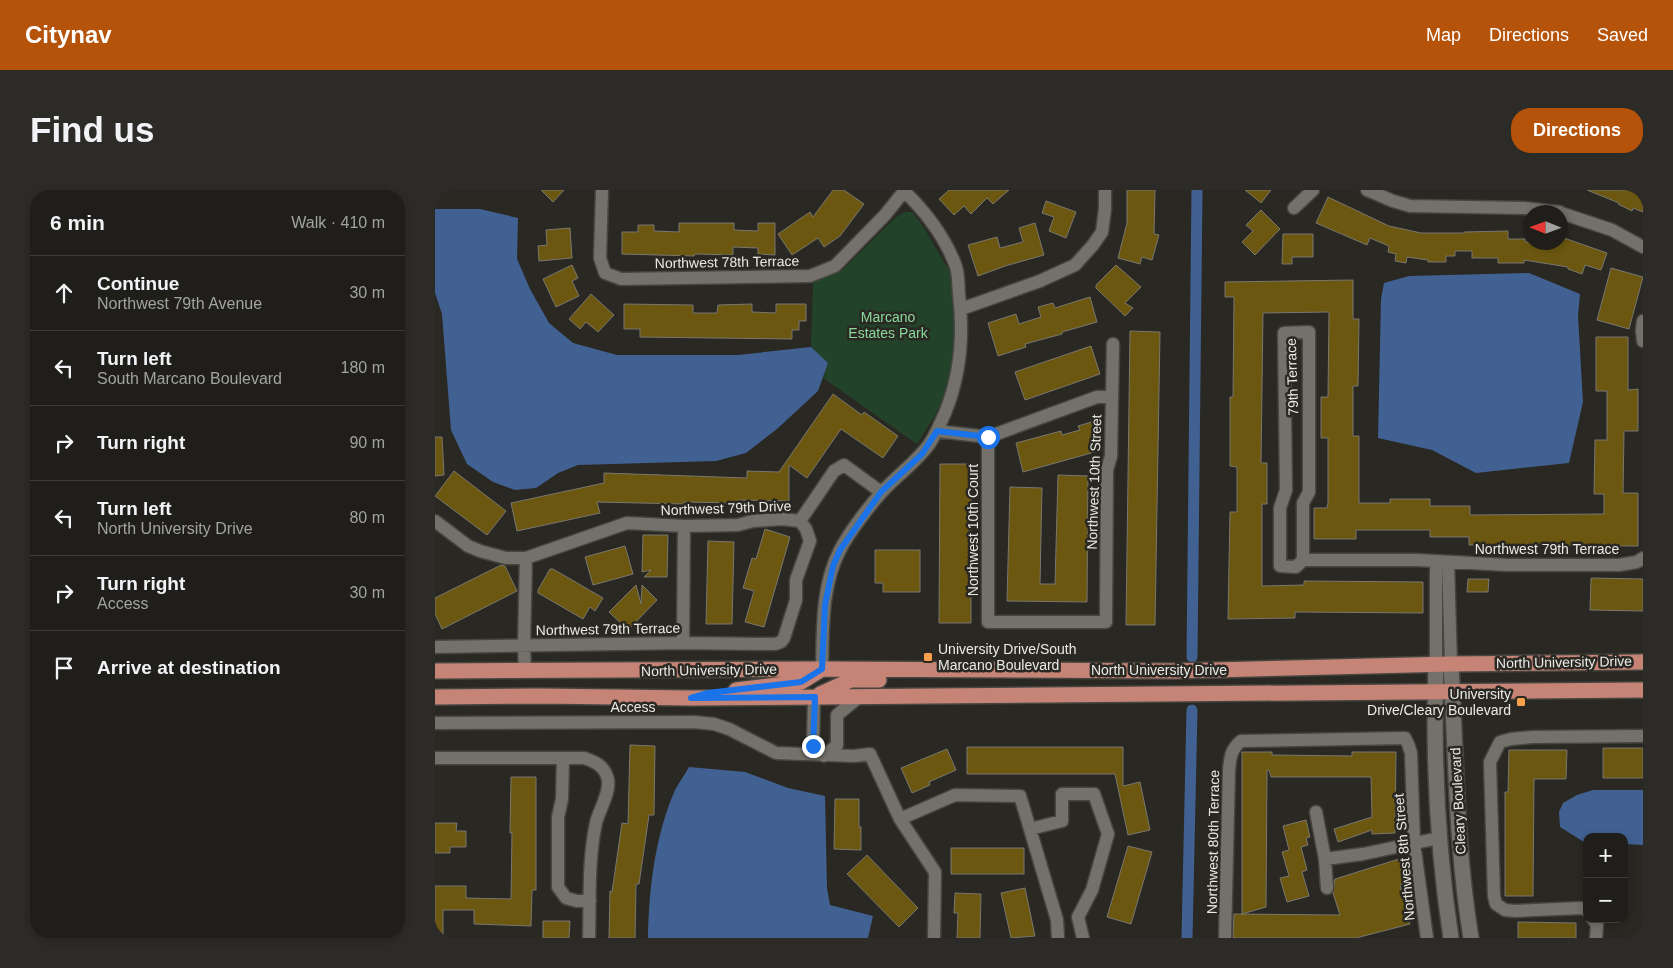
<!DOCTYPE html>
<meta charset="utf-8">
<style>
body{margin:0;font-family:Arial,sans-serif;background:#2d2b27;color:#f1f3f6}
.controls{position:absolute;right:15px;bottom:15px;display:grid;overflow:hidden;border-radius:10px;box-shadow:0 2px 8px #0003}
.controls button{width:45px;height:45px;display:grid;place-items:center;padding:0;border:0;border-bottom:1px solid #3d3c39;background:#201e1a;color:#f1f3f6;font:25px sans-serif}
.compass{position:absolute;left:1088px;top:15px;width:45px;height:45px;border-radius:50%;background:#201e1a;box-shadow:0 2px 8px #0003;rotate:271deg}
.stop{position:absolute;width:15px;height:15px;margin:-11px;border:4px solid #1a73e8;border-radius:50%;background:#fff}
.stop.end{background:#1a73e8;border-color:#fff;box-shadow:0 1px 5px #0008}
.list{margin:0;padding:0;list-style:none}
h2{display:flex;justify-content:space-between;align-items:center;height:65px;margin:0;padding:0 20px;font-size:21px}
h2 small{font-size:16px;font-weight:400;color:#a2a2a2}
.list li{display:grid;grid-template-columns:32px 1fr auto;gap:15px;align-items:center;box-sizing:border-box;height:75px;padding:0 20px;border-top:1px solid #3d3c39}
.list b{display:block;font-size:19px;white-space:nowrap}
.list p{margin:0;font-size:16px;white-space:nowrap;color:#a2a2a2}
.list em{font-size:16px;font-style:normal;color:#a2a2a2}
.icon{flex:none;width:28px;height:28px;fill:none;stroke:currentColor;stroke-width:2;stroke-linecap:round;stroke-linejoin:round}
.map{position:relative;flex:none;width:1208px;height:748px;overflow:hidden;border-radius:20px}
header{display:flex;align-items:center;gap:30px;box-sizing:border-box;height:70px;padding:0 25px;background:#b45309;color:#fff}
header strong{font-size:24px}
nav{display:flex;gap:28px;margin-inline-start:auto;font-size:18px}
.intro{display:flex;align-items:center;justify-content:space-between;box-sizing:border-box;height:120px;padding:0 30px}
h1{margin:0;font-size:35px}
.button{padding:12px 22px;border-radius:20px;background:#b45309;color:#fff;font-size:18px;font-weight:700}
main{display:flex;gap:30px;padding:0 30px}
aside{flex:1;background:#201e1a;border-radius:20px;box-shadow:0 2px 8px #0003}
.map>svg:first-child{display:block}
.green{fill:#22422a}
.water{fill:#426193}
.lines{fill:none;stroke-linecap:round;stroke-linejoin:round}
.canal{stroke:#426193;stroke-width:11}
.building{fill:#6b570f;stroke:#797770}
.street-casing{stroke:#464540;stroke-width:15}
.secondary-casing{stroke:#464540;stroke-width:18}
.primary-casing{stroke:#464540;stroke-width:18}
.street{stroke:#73716a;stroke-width:12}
.secondary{stroke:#73716a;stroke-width:15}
.primary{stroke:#c68476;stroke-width:15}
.route{stroke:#1a73e8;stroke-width:6}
.poi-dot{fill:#f8a04b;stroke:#2a2822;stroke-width:2}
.labels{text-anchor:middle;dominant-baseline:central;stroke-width:5;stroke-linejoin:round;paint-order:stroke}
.street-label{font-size:14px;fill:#ebeae6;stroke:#2a2822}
.park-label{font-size:14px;fill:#89da9c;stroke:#2a2822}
.poi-label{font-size:14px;fill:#ebeae6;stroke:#2a2822;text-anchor:start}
</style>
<header>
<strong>Citynav</strong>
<nav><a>Map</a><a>Directions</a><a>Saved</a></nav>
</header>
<div class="intro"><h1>Find us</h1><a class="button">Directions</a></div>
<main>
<aside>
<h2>6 min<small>Walk · 410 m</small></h2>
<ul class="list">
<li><svg class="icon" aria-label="ahead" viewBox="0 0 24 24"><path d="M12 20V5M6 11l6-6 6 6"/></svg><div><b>Continue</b><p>Northwest 79th Avenue</p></div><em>30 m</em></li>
<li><svg class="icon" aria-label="left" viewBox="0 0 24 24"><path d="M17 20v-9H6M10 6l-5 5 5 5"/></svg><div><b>Turn left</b><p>South Marcano Boulevard</p></div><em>180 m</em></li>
<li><svg class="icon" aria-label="right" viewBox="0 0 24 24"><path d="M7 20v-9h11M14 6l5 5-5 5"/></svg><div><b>Turn right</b></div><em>90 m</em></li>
<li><svg class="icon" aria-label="left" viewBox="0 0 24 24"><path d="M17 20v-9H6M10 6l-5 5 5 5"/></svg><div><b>Turn left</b><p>North University Drive</p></div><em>80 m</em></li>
<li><svg class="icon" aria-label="right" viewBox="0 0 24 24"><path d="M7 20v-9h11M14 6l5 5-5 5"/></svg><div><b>Turn right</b><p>Access</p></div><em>30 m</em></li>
<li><svg class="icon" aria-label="arrive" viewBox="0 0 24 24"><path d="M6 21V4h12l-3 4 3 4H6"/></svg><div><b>Arrive at destination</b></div></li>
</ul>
</aside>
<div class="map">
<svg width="1208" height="748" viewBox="0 0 1208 748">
<rect width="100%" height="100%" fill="#2a2822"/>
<path class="green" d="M469,22h8l11,14 27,46 10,48 -8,61 -18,36 -17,27 -94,-66 5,-15 -17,-16 2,-66 28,-10 53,-52z"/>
<path class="water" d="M0,19h45l38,9 -1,41 13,30 19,34 24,20 44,12h121l73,-8 17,16 -10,28 -41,38 -31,24 -30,8 -138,4 -20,8 -22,15 -21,2 -22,-8 -26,-18 -16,-34 -9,-116 -7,-21z
M1094,83l51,21 -2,22 5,86 -14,61 -93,10 -44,-23 -54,-12 3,-139 3,-16 25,-7z
M254,577l56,5 43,16 37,8 2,92 3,17 43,11 -5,22h-220c1,-50 7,-102 27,-148 4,-8 10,-15 14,-23z
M1158,600h50v55l-19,-1v-7h-37v5h-3l-24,-15 -1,-15 4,-9 14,-8z"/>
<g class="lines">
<path class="canal" d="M757,467l5,-467
M752,748l5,-228"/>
</g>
<path class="building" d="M106,0h23l-11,12z
M398,0h11l20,14 -24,32 -16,11 -6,-9 -26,17 -14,-21 32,-22 3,5z
M514,0h60l-16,14 -6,-6 -16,16 -7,-8 -10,9 -15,-16z
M692,0h28l-1,44 5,1 -7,25 -10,-3 -2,7 -22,-6 9,-35z
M810,0h26l-10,13z
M1152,0h56v22l-10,-4 -1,3 -14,-7 1,-1z
M893,7l61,29 32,7h43v-1l44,-1v8h17v3h36v-5l46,16 -6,17 -16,-5 -3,9 -14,-5v-2l-44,-7v3h-26v-5h-26v-7h-17v5h-9v6h-18v-2l-21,-3 -1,6 -11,-2 1,-7 -8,-2 1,-6 -19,-8 -3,7 -51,-22z
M611,11l30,11 -10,26 -17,-7 5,-14 -12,-4z
M826,20l19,19 -25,26 -13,-13 11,-11 -7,-6z
M244,33h55v7l24,1v-8h17v32l-17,-1v-6l-25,-1v8l-38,-1 -1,2 -72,-2v-22h16v-7h16v6l25,1z
M600,33l9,32 -39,11 -27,10 -10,-31 29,-8 3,11 23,-6 -4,-14z
M135,38l2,30 -33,3 -1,-15 9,-1 -1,-15z
M848,44h30v23h-21v7h-10z
M137,75l6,13 -6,3 7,15 -23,11 -13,-28z
M681,75l25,22 -16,16 8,5 -8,8 -29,-28v-3z
M1176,78l32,9 -14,52 -32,-9z
M918,90v39h6l-1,67h-5v50h6v67h31v-4h40v7h40v9l134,-1v-20h-10l1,-54h12v-49h-11v-54h32v53l10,-1v42h-14l-1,62h15v53l-169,-1v-8h-39v-7h-74v9h-42v-31h13l1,-5v-65h-7v-41h7l1,-85 -66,1 -2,150h6v41h-5v82l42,-1v-4l119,1v31l-128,-1v6l-67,1 2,-107h7v-45l-7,-1v-69h3l1,-100h-9v-15z
M156,104l23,21 -16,17 -12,-10 -6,7 -11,-10z
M655,107l7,25 -35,10v2l-37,10 1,3 -28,9 -10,-33 28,-9 3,10 22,-7 -3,-10 15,-4 2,5z
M189,114l69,1v8h24l1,-8 34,-1v8l24,1v-9h30v17h-7v9h-7v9l-152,-2v-8h-16z
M695,141l30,1 -5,293h-29z
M656,156l9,28 -75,26 -10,-28z
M398,204l29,21 2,-3 34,24 -15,22 -42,-29 -34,49 -18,-13v36l-51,-1v3l-54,-1v2l-87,-2 3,11 -83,18 -6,-28 93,-20v-10l143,5v-7l32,1z
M660,231l7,29 -79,22 -7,-29 45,-12 1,4 18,-5 -2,-4z
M0,247h7l2,38 -9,1z
M505,274h31v22l-2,1h2v136h-32z
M19,281l52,40 -19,24 -52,-39z
M623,285l30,1 -1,126 -80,-1 3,-114 32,1 -2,96h15z
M330,339l25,8 -26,90 -19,-5 9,-31 -11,-3 9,-30 4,1z
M208,345h25l-1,42h-23l7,-7 -9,2z
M273,351l26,1 -2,82h-26z
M190,356l8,28 -40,11 -8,-28z
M440,360h45v42h-37v-9h-8z
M66,375l4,1 12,25 -75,38 -7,-15v-16z
M115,379h3l50,29 -8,13 -5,-4 -7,12 -45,-26v-3z
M1156,388l52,1v32l-53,-1z
M1033,389h21l-1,13h-21z
M201,395l5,19 1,-19 15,15 -29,30 -19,-18z
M195,555l25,1 -1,69h-5l-10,69h-3l-1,54h-26l1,-47 2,1 10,-69 6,1z
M532,557h156v39l17,-4 10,48 -22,5 -13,-61h-148z
M1168,558h40v30h-40z
M512,559l9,21 -27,12 1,3 -18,8 -11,-25z
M1074,560h58l-1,29h-32l-1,117h-28v-104h3z
M807,562h30v3l80,1v-4h44l-1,81 -23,1v-4l-34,12 -4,-13 38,-12 -1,-40h-100l-2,-7h-2l-1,137 -24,7z
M76,587h25v113h-4l-1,36 -57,-2v-14h-31v28h-8v-52h31v12l45,1 1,-66h-2z
M400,609h24v28h2v23l-27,-1z
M871,630l4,17 -4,1 2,7 -7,2 6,23 -5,2 7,24 -22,6 -7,-24 9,-2 -7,-24 7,-2 -6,-24z
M0,633h22l-1,8h10v16h-16v6h-15z
M693,656l24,6 -21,72 -24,-7z
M516,658h73v26h-73z
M432,665l51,53 -19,19 -52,-53z
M964,669l7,24 -6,2 10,39 -54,14h-123l1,-24 106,1 -7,-22 2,-14z
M590,698l10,48 -24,2 -10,-45z
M520,703l26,1 -1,44h-23l1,-25h-4z
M108,731h27l-1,17h-26z
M1083,732l58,1v15h-58z"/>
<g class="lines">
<defs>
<path id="street" d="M167,0l-2,68 5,15 16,6 189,-3 25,-10 50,-51 20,-25
M932,0l26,11 17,5 114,2 36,4
M859,18l19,-18
M1126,23l51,17 31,17
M526,119l79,-28 35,-16 18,-20 9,-13 3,-23v-19
M1208,131l-1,10 1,10
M874,142v160l-6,11v57l-7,7 -16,-1v-58l6,-18 -2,-157z
M502,241l51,6 109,-40h14
M553,247v185h118l1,-152 4,-14 2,-112
M0,331l33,25 12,5 26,7h20l101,-35 57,3 54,-1 15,-4 29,-2 18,2
M365,331l34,-50 10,-6 37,27
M868,370h114l90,5h112l18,-3 6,-4
M1013,373l3,101
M248,453l1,-117
M0,457l248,-4 92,1 6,-2 3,-4 12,-38v-20l14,-39 -4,-12 -6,-8
M1001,474v-102
M387,479c1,-39 -1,-83 18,-119 8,-16 29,-44 42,-58 15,-17 35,-30 48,-49 6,-9 10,-19 15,-30 16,-39 19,-77 14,-119 -1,-9 0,-21 -4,-30 -11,-28 -30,-53 -52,-74
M90,481l-1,-26 2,-87
M379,507l-1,49 11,10 13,-11v-30l22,-18
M0,533l259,-1 20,2 15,5 47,24 78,3 16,-2 30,65 35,53 -1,66
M0,568h149c12,4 21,8 24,22 2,14 -9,30 -12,43 -8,36 -6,78 -7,115
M128,569l-1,40 -4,18v70l8,11 11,3h13
M881,622l9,47 2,29
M465,629l55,-24 65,1 10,33 32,-8v-27h32l14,40 -16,56 -14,27 5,21
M595,639l27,91 1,18
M890,669l38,-5 76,-16
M1152,720l-6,-2 -66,3 -10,-1 -9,-6 -2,-8 -4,-134 10,-20 11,-3 22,-2 110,-1
M1158,729l4,6 -1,13
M790,748l4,-168c1,-12 2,-21 12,-29l164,-3 3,6 3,9 3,90 13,95"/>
<path id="secondary" d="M1001,474c-3,92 1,183 15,274
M1016,474c5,91 5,184 20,274"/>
<path id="primary" d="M0,481l387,-2 353,2 276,-7 192,-2
M301,500l65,-8 21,-13
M385,504l31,-14h28
M0,507l104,-1 152,2 952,-8"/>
</defs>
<use href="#street" class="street-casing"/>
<use href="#secondary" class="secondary-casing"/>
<use href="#primary" class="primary-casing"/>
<use href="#street" class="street"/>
<use href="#secondary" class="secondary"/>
<use href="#primary" class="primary"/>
</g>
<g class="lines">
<path class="route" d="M378,556l2,-49 -124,1 17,-5 93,-11 21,-13 3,-64 8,-39 7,-16 41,-58 41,-38 15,-23 51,6"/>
</g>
<g class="poi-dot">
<rect x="488" y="462" width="10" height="10" rx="2.5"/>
<rect x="1081" y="507" width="10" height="10" rx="2.5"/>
</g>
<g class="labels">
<g class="street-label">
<text transform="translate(292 72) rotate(-1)">Northwest 78th Terrace</text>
<text transform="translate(857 187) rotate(-92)">79th Terrace</text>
<text transform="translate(659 292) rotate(-88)">Northwest 10th Street</text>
<text transform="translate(291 318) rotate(-2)">Northwest 79th Drive</text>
<text transform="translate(538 340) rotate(-90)">Northwest 10th Court</text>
<text x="1112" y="359">Northwest 79th Terrace</text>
<text transform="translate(173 439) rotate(-1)">Northwest 79th Terrace</text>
<text transform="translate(1129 472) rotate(-1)">North University Drive</text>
<text transform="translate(274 480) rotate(-1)">North University Drive</text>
<text x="724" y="480">North University Drive</text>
<text x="198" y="517">Access</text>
<text transform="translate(1023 611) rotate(-93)">Cleary Boulevard</text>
<text transform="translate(778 652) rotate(-89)">Northwest 80th Terrace</text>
<text transform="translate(969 667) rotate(-95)">Northwest 8th Street</text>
</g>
<g class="park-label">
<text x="453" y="127">Marcano<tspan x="453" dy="16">Estates Park</tspan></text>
</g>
<g class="poi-label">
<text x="503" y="459">University Drive/South<tspan x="503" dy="16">Marcano Boulevard</tspan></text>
<text x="1076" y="504" text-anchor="end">University<tspan x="1076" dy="16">Drive/Cleary Boulevard</tspan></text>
</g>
</g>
</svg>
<div class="controls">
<button>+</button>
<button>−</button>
</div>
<svg class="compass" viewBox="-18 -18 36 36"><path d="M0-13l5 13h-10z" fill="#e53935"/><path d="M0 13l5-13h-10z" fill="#a2a2a2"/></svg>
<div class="stop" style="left:553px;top:247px"></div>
<div class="stop end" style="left:378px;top:556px"></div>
</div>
</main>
